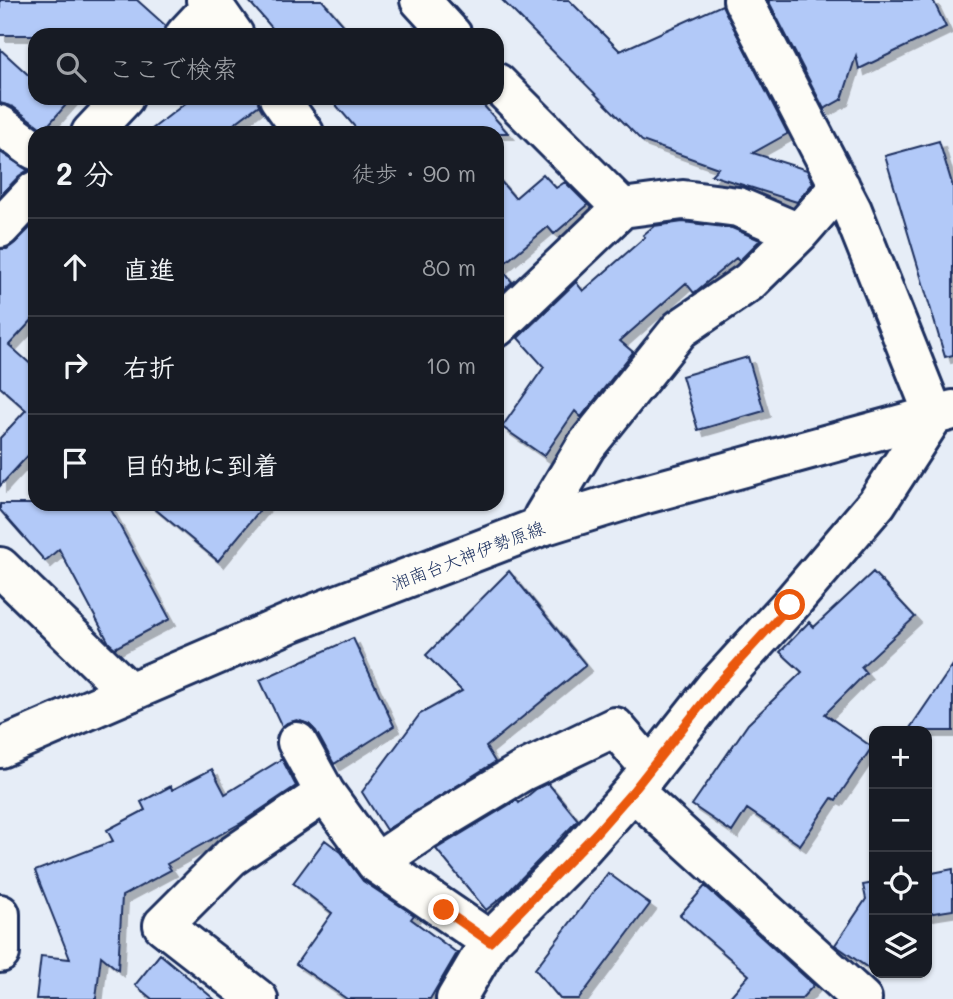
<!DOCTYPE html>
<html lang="ja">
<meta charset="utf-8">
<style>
body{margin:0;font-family:Mali,"Klee One",sans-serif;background:#20242c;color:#f1f3f6}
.controls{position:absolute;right:21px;bottom:21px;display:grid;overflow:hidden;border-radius:14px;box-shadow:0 2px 5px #0004}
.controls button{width:63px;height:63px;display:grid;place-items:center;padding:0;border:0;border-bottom:2px solid #363941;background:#171b24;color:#f1f3f6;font:35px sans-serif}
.stop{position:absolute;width:21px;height:21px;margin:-16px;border:5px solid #ea580c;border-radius:50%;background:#fff}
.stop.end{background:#ea580c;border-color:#fff;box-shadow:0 2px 7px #0008}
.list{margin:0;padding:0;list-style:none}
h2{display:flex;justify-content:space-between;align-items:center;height:91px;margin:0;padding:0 28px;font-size:30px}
h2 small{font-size:23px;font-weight:400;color:#9ea1a6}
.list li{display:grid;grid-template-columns:46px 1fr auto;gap:21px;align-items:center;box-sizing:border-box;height:98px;padding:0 28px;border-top:2px solid #363941}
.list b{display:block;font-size:26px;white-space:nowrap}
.list em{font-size:23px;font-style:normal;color:#9ea1a6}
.icon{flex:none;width:38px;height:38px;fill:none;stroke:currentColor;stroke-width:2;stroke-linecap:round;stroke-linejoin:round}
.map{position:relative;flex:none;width:953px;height:999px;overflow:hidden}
.search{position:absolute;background:#171b24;box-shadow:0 2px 5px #0004;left:28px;top:28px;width:476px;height:77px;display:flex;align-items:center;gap:18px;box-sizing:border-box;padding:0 24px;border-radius:21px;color:#9ea1a6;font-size:26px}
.panel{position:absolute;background:#171b24;box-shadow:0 2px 5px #0004;left:28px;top:126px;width:476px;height:385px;border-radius:21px}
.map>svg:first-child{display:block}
.building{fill:#b2c9f8;stroke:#1b2f5e;stroke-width:2;filter:url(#shadow)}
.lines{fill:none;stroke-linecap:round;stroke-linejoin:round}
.minor-casing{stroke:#1b2f5e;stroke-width:44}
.major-casing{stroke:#1b2f5e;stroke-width:44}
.minor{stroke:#fdfcf7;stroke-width:38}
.major{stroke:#fdfcf7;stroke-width:38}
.route{stroke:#ea580c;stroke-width:9}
.labels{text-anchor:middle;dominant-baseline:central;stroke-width:5;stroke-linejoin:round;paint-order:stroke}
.street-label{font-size:18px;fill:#1b2f5e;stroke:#fdfcf7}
</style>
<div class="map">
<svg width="953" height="999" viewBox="0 0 953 999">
<defs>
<filter id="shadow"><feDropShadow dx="6" dy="6" stdDeviation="0" flood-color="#0004"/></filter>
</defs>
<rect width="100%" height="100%" fill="#e6edf7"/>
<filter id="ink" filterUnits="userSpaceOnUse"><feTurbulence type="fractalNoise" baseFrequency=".0143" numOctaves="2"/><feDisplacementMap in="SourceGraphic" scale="14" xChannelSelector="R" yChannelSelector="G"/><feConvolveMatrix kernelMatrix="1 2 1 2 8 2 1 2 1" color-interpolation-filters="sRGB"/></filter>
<g filter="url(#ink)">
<path class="building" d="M0,0h137l29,26 -2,9h-164z
M248,0h74l30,35h-74z
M502,0h67l51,51 102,-46 65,127v2l-34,19 54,17 6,13 -16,19 -86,-27 7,-7 -76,-27z
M768,0h165l13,27 -87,42 -3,-13 -14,43 -18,10z
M0,49l35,32v17h37l-28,32 -31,-23 -13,-4z
M192,98h65l2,7 -37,28h-75z
M330,98h147l31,35h-148z
M939,141l14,46v168l-8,2 -60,-201z
M0,152l28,18 -9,6 -19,20z
M543,174l13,14 9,-6 23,23 -34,29 -6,-7 -48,40 12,15 -15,15v-120l18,21z
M683,222l49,6 28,12 -21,21 -3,-3 -42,35 -8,-10 -66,58 13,11 -52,65 -6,-6 -31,45 -42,-29 42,-60 -26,-29 58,-56 7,9 62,-54 -2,-2 11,-9z
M35,223v94l-26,28 26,23v80l-35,38v-48l26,-28 -26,-23v-138h7l8,-6z
M748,357l16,54 -66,19 -16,-54z
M0,504h108l62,115 -55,29 -6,-5 -50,-94 -14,12 -45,-51z
M149,504h116l-47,57z
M509,571l77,94 -100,82 9,15 -109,68 -24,-38 58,-78 42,-23 -36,-36z
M873,572l42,45 -54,50 5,6 -41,41 47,33 -36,53 -4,-2 -32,47 -53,-36 -15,23 -40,-27 56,-81 54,-52 -22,-20 29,-30 5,5z
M353,638l41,88 -60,38 -18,-33 -7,-7 -12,-4 -10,3 -5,4 -22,-47z
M953,665v66h-45z
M282,759l14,27 -55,37 -74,41 4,6 -49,26 -4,74 -17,-14 -5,43h-60l5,-43 29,3 -35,-88 78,-30 -6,-11 38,-20 -4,-8 30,-16 1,4 40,-21 13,25z
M548,783l30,37 -72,74 -20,16 -50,-61 81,-49 2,3 17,-14z
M325,840l16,12 22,29 51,34 -3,4 46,34 -27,46h-83l-51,-35 36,-51 -39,-30z
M953,869v41l-26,4v-40z
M608,873l42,31 -71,95h-19l-25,-30z
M874,883v89l-39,-27 31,-46 -3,-14z
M705,886l109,99 -13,14h-73l21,-24 -69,-60z
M160,954l54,45h-62l-17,-14z"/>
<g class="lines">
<defs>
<path id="minor" d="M206,0l7,5 21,30
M420,0l32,35
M185,35l28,-30
M497,83l125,125 61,-8 55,7 61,26
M279,98l25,35
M0,125l35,25
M91,133l33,-35
M0,228l35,-37
M497,327l125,-119
M542,526l1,-9 43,-71 94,-117 69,-47 50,-49 41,-47
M0,567l129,125
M297,742l28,51 51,70 114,78
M633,791l229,208
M376,863l49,-33 98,-59 92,-44 35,41
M0,914v39
M258,999l-95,-74 68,-68 94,-64
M456,999l34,-58 87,-87 56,-63 83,-105 74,-81 87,-102 57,-88 -82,-205 -109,-210"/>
<path id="major" d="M0,748l290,-125 252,-97 100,-31 311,-85"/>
</defs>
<use href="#minor" class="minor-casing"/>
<use href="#major" class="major-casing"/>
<use href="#minor" class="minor"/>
<use href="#major" class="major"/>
</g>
</g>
<g class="lines" filter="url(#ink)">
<path class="route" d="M444,910l46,32 106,-109 37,-42 83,-105 74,-81"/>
</g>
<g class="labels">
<g class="street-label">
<text transform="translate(468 555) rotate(-21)">湘南台大神伊勢原線</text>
</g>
</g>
</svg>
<div class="controls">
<button>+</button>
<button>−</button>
<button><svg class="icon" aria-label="locate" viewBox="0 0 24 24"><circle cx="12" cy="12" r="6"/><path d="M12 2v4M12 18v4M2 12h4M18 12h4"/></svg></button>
<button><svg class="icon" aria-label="layers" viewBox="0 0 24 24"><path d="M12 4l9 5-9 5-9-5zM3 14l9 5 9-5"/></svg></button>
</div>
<div class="stop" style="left:790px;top:605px"></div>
<div class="stop end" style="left:444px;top:910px"></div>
<div class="search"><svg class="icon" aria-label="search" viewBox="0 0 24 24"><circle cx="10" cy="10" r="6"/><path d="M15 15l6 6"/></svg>ここで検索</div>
<section class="panel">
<h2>2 分<small>徒歩 · 90 m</small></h2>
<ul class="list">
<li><svg class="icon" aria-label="ahead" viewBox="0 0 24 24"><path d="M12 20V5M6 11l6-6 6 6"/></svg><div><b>直進</b></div><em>80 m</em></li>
<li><svg class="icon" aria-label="right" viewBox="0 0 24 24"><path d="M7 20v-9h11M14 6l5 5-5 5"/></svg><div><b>右折</b></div><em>10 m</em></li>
<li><svg class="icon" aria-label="arrive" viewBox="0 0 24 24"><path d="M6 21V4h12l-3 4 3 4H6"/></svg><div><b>目的地に到着</b></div></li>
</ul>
</section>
</div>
